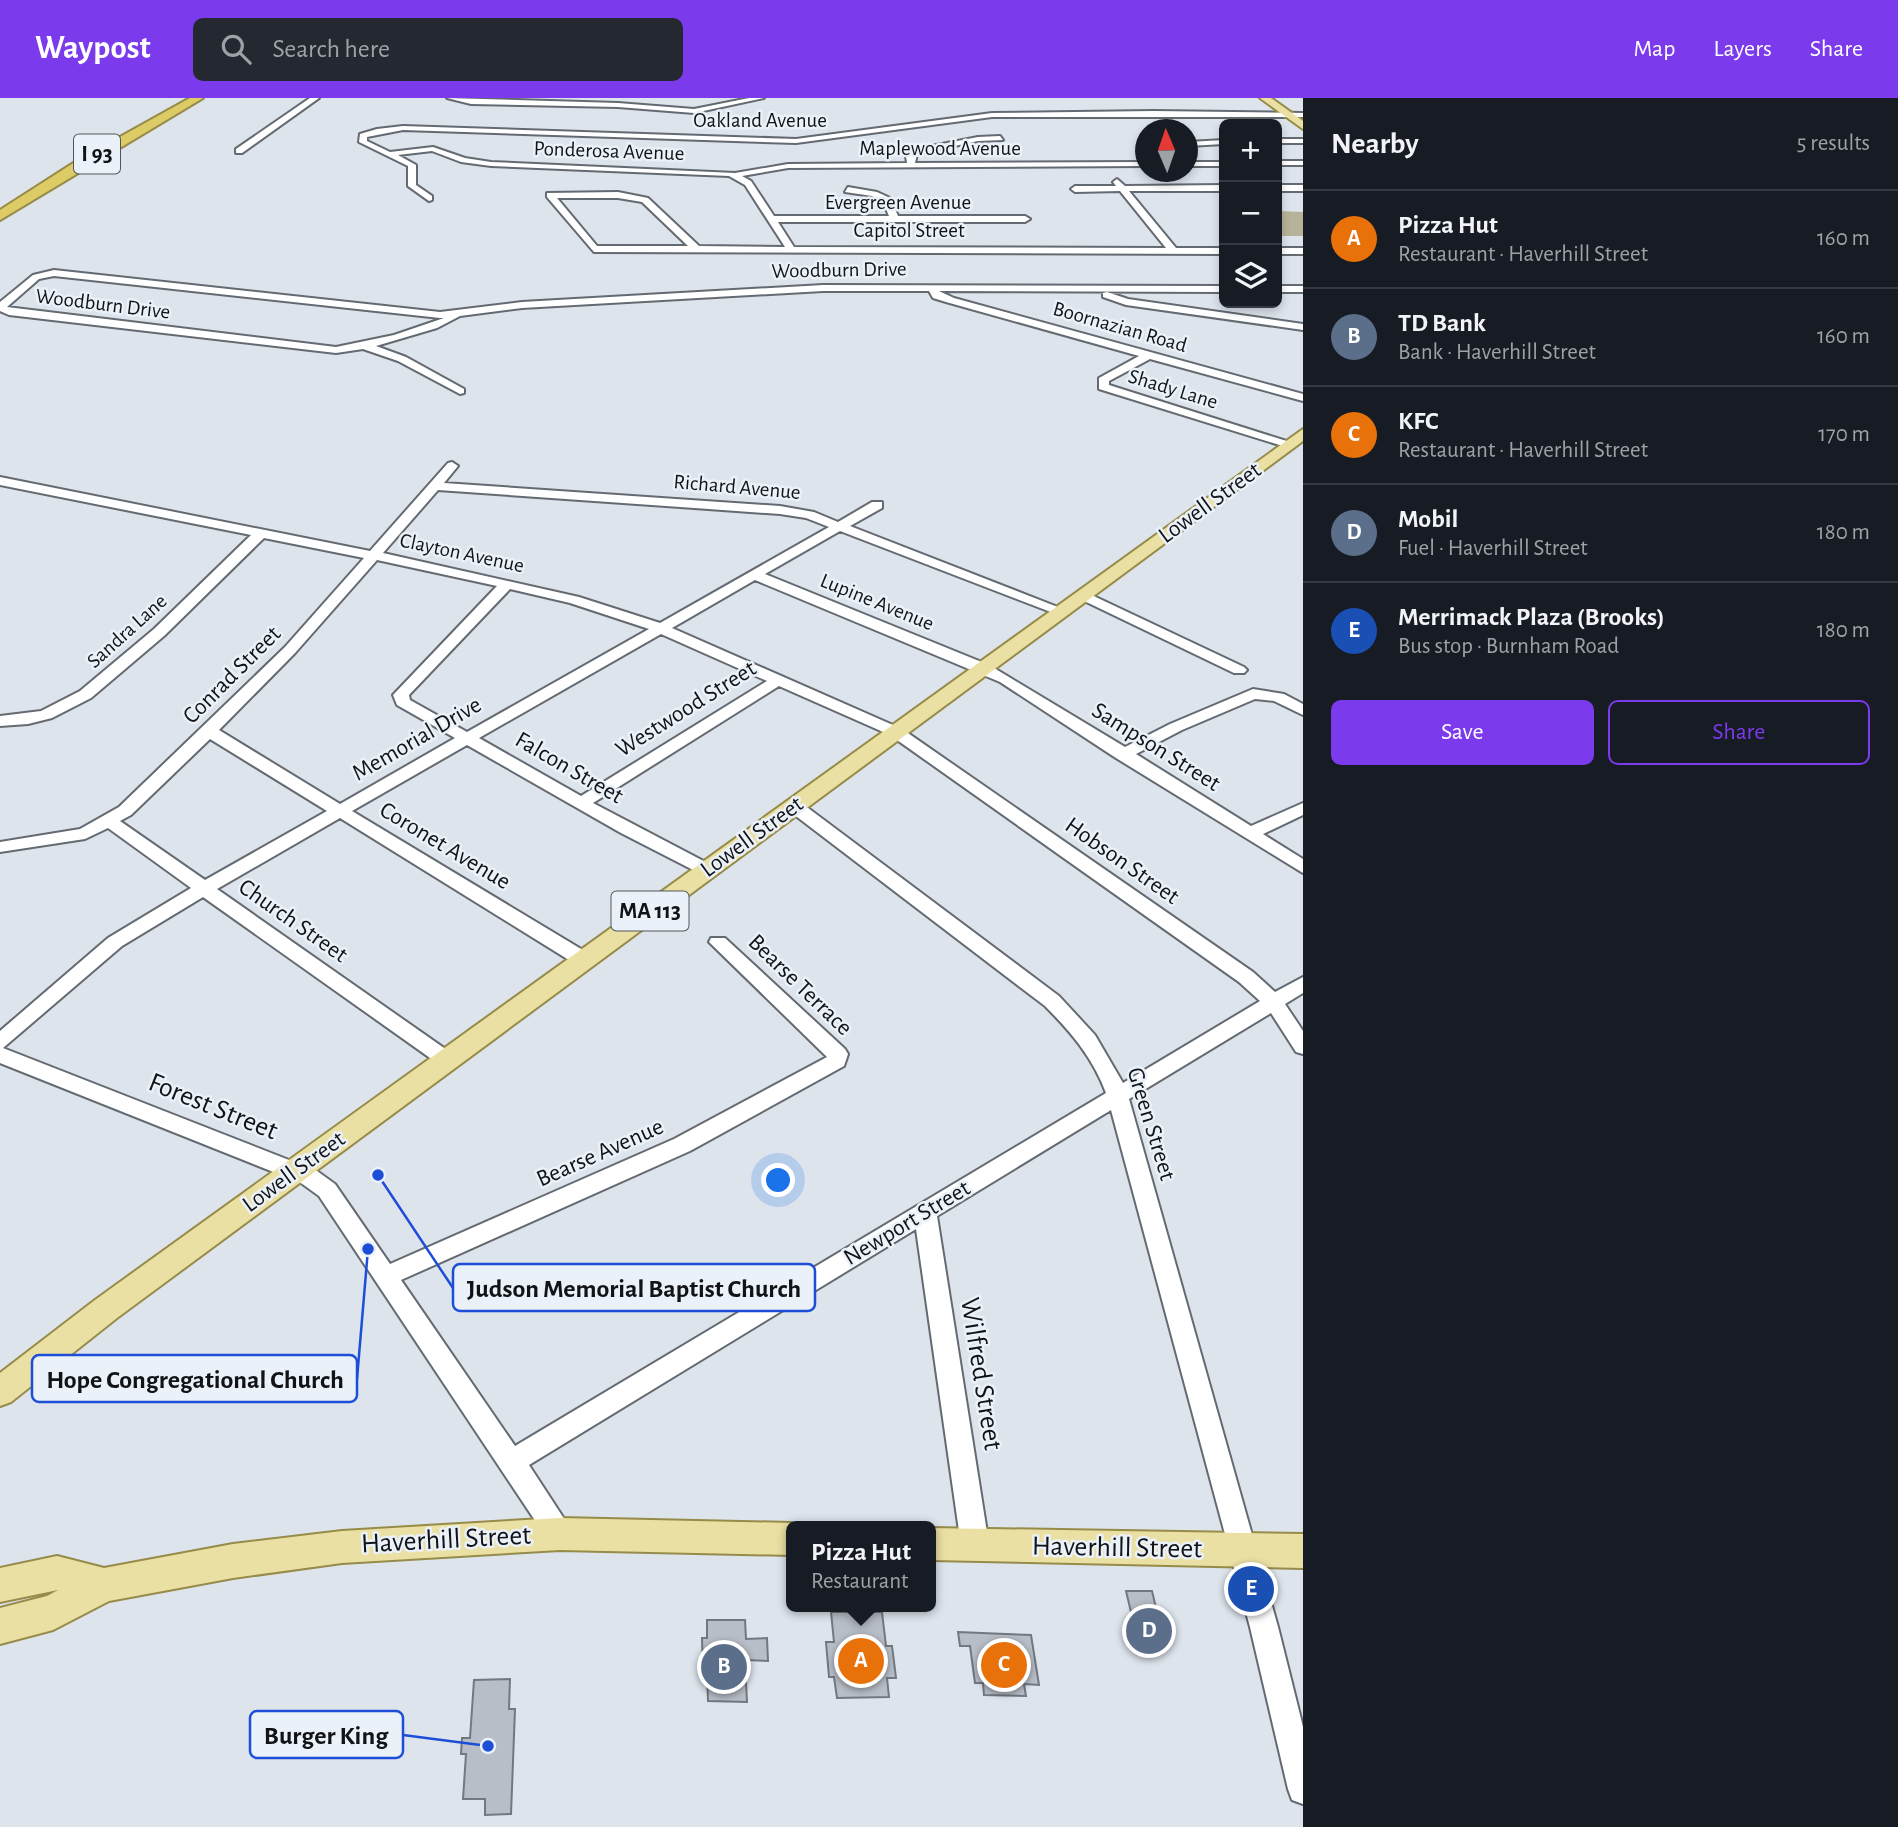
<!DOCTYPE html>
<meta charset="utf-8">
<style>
body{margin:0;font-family:"Alegreya Sans",sans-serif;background:#242831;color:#f1f3f6}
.controls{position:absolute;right:21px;top:21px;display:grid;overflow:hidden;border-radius:10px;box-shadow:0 4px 10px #0003}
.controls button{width:63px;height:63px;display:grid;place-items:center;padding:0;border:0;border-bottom:2px solid #363941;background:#171b24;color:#f1f3f6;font:35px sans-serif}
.compass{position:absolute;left:1135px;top:21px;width:63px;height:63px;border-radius:50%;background:#171b24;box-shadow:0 4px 10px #0003;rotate:358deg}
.you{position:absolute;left:779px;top:1083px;width:24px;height:24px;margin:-18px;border:5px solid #fff;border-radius:50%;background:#1a73e8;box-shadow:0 0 0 10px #1a73e833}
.badge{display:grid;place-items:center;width:46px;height:46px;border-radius:50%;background:#7c3aed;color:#fff;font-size:23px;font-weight:700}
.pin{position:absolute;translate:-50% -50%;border:4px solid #fff;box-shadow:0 2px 7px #0006}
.popup{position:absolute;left:786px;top:1423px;width:150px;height:91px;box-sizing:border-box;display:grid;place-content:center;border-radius:10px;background:#171b24;filter:drop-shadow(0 2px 5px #0005);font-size:23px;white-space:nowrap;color:#9ea1a6}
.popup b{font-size:26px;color:#f1f3f6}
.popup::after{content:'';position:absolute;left:50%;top:100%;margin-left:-14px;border:14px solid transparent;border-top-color:#171b24}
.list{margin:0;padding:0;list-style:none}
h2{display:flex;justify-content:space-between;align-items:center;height:91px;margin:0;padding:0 28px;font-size:30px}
h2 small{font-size:23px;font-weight:400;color:#9ea1a6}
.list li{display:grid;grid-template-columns:46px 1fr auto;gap:21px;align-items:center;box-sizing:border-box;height:98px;padding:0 28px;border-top:2px solid #363941}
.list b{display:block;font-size:26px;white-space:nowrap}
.list p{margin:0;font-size:23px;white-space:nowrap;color:#9ea1a6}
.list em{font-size:23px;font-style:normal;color:#9ea1a6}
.actions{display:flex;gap:14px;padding:21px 28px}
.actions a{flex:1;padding:16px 0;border:2px solid #7c3aed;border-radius:10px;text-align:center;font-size:24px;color:#7c3aed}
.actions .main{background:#7c3aed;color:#fff}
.icon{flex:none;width:38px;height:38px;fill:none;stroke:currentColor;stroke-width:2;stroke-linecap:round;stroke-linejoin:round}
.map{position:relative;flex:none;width:1303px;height:1729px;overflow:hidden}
header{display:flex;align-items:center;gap:42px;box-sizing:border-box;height:98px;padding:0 35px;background:#7c3aed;color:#fff}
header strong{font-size:33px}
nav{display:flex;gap:38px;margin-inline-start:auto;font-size:24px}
.search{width:490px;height:63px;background:#242831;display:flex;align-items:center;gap:18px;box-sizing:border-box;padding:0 24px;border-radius:10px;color:#9ea1a6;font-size:26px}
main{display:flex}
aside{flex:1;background:#171b24}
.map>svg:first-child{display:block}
.green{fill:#b7b399}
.building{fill:#b8bec7;stroke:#727880;stroke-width:2}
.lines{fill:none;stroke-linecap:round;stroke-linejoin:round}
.minor-casing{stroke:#646a71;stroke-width:4}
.major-casing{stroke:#968b49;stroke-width:4}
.highway-casing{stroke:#968b49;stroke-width:4}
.minor{fill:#fff;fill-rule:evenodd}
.major{fill:#ebe0a3;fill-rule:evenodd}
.highway{fill:#ddcc65;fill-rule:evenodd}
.labels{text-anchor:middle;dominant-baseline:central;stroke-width:5;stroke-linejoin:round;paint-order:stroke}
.far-street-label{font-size:21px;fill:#111316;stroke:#eaf1f9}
.shield{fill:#eaf1f9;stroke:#52565a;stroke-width:2}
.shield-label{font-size:23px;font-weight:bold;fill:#111316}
.street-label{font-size:24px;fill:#111316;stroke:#eaf1f9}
.near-street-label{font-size:28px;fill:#111316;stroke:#eaf1f9}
.leader{fill:none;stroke:#1d4ed8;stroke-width:2.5}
.callout-dot{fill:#1d4ed8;stroke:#eaf1f9;stroke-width:2.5}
.callout{fill:#eaf1f9;stroke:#1d4ed8;stroke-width:2.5}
.callout-label{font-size:26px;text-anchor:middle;font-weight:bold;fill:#111316}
</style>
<header>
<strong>Waypost</strong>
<div class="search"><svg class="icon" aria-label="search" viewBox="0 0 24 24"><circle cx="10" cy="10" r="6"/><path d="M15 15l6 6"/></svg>Search here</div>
<nav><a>Map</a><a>Layers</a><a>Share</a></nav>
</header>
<main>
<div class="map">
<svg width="1303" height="1729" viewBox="0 0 1303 1729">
<rect width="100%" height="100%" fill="#dde4ec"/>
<path class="green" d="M1277,113l26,1v24h-26z"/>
<path class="building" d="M1126,1493h26l14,59h-26z
M831,1514h51l4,34h6l4,32h-9l2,19 -52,1 -3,-21h-5l-3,-35h8z
M707,1522h38l1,19 21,-1 1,23 -23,-1 2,42 -39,-1 -1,-28h-4l-1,-35h5z
M958,1534l73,3 8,50 -15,-1 2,12 -42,-1 -1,-12h-8l-5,-37h-10z
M510,1581l-1,30h6l-4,105 -26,1v-16h-22l3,-45h-5l1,-16h8l4,-58z"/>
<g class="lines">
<defs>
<path id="minor" d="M310,0h9l-77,55h-6v-4z
M447,0l171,5 76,6 55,-11h15l-70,15 -76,-6 -147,-3z
M1154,13l149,2v4h-311l-196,26 -393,-13 -36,7v4l23,11 43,-5 32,11 26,4 244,11 53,-9 119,-1 -1,-7 5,-6 67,-13 22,-1 3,4 -25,1 -61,13 -2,9 231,-1v4l-358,2 -46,8 9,5 23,35h115l-6,-14 -11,-6 -27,-4 3,-5 29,5 13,6 8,18h127l5,3 -5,3h-247l16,25 372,1 -46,-57 -45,1 -4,-3 4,-3h41l-3,-4 4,-3 8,7 99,-1v6h-95l47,57h48v6l-630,-2 -47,-55v-4l71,-1 30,6 51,48 86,1 -40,-62 -16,-9 -238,-10 -30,-4 -29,-11 -34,4 18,10v20l16,11v4l-3,1 -21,-15v-20l-49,-24 1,-8 17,-5 26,-3 393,13 196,-26zM557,100h61l24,4 46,44h-91z
M1277,41h26v4h-26z
M1224,42v4l-36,2v-4z
M1277,63h26v4h-26z
M1188,64h36v4h-36z
M1277,87h26v6h-26z
M1277,150h26v6h-26z
M54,172l386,42 82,-10 301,-17 401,1v6l-285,-1 15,7 349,96v7l-153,-42 -41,22v4l187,59 -10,3 -187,-58v-11l40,-22 -193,-54 -13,-4 -4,-7h-106l-301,17 -62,8 -23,12 -61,18 30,11 58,32v4l-4,1 -62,-33 -35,-12 -27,4 -327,-38 -9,-4v-9l33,-27zM54,178l386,42h4l-50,17 -58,12 -329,-40 32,-28z
M1277,188h26v6h-26z
M1107,194l21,7 175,25v6l-177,-25 -23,-8v-4z
M452,364l6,4 -14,17 336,23 34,6 24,10 34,-20h10v6l-32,18 218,85 -7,4 -5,-1 -216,-83 -75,43 224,91 136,82 45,-23 83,-35 31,5 19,10v11l-29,-14 -19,-2 -73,31 -46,24 115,72 52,-23v12l-40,19 40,25v14l-187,-115 -116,-76 -245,-102 -83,48 230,101 351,243 22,20 28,-15v16l-18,11 18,27v23l-7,-2 -25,-39 -142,86 149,528 25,100v77l-11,-4 -4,-11 -38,-162 -139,-517 -174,106 52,329 -4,9 -10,4 -10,-4 -4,-9 -45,-316 -387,236 45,69 -4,9 -10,4 -10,-4 -231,-347 -18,-13 -301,-120v-32l108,-93 83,-50 -83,-60 -23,11 -85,13v-10l80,-13 39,-22 166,-160 79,-89 -100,-20 -100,98 -73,62 -39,20 -24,6 -28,2v-10l41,-5 39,-20 74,-62 97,-94 -251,-50v-8l370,74 78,-88zM438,392l342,24 26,4 23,9 -169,96 -81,-26 -196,-44zM377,462l120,26 -104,109 4,10 58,33 -115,66 -121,-74 76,-77zM510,491l60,14 79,26 -182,103 -57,-32 -1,-5zM661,536l106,47 -186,115 -102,-58zM779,588l111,49 349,247 21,19 -137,82 -28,-48 -36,-39 -259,-194h-12l-3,4 3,4 257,196c26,26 48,52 61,87l-591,353 -114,-166 289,-129 154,-85 4,-12 -3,-5 -120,-111h-14l-2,4 118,115 -153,82 -284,125 -55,-80 -18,-13 -314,-123 119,-102 81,-49 237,168 7,2 7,-2 3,-5 -3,-5 -237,-166 123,-71 237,147h14l3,-5 -3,-5 -239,-144 115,-66 154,88 80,41h12l3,-4 -3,-4 -120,-63zM210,641l117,72 -122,69 -85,-59 11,-6z
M1083,493l161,76 3,3 -3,3h-10l-156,-75 -2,-3z"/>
<path id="major" d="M1260,0h11l32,23v8z
M1303,331v12l-1186,877 -106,84 -11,4v-33l95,-73z
M560,1420l231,5 9,3h-9v29l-231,-5 -218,13 -109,15 -124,23 -56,29 -53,14v-36l47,-12 11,-6 -58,12v-34l57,-12 47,12 129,-24 109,-13z
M931,1430l372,6v34l-372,-8z"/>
<path id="highway" d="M190,0h13l-203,122v-10l75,-48z"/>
</defs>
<use href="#minor" class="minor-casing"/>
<use href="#major" class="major-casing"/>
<use href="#highway" class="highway-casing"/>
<use href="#minor" class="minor"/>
<use href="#major" class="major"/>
<use href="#highway" class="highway"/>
</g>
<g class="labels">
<g class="far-street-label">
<text x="760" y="22">Oakland Avenue</text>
<text x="940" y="50">Maplewood Avenue</text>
<text transform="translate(609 53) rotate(2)">Ponderosa Avenue</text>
<text x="898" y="104">Evergreen Avenue</text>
<text x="909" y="132">Capitol Street</text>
<text transform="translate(839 172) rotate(-1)">Woodburn Drive</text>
<text transform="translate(103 206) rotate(7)">Woodburn Drive</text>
<text transform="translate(1120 229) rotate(16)">Boornazian Road</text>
<text transform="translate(1173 291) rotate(17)">Shady Lane</text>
<text transform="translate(737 389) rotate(5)">Richard Avenue</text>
<text transform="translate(462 455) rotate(12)">Clayton Avenue</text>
<text transform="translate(877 504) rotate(22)">Lupine Avenue</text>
<text transform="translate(127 533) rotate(-42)">Sandra Lane</text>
</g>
<g class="shield">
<rect x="74" y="36.5" width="46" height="39" rx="5"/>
<rect x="611.5" y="793.5" width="77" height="39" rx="5"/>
</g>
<g class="shield-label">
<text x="97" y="56">I 93</text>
<text x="650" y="813">MA 113</text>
</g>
<g class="street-label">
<text transform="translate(1210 405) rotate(-36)">Lowell Street</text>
<text transform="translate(232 577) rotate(-45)">Conrad Street</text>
<text transform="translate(686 611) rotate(-32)">Westwood Street</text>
<text transform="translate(417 641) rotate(-30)">Memorial Drive</text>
<text transform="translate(1156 649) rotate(32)">Sampson Street</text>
<text transform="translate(569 670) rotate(30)">Falcon Street</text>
<text transform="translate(752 739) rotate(-36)">Lowell Street</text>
<text transform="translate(445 748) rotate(31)">Coronet Avenue</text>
<text transform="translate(1122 763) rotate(35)">Hobson Street</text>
<text transform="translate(293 823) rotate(35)">Church Street</text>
<text transform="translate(800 887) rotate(44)">Bearse Terrace</text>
<text transform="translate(1151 1026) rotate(73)">Green Street</text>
<text transform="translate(600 1055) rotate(-24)">Bearse Avenue</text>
<text transform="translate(294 1074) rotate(-36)">Lowell Street</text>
<text transform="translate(907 1125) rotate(-31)">Newport Street</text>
</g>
<g class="near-street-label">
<text transform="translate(213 1009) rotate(22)">Forest Street</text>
<text transform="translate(981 1276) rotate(81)">Wilfred Street</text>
<text transform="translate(446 1442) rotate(-3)">Haverhill Street</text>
<text transform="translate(1117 1450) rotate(1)">Haverhill Street</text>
</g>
</g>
<path class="leader" d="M378 1077L453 1190M368 1151L357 1281M488 1648L403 1637"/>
<g class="callout-dot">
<circle cx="378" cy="1077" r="7"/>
<circle cx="368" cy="1151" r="7"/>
<circle cx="488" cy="1648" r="7"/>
</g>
<g class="callout">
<rect x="453" y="1166" width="362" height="47" rx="7"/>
<rect x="32" y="1257" width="325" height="47" rx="7"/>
<rect x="250" y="1613" width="153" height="47" rx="7"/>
</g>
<g class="callout-label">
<text x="634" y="1199">Judson Memorial Baptist Church</text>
<text x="195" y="1290">Hope Congregational Church</text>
<text x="326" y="1646">Burger King</text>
</g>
</svg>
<div class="controls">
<button>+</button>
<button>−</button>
<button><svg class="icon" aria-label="layers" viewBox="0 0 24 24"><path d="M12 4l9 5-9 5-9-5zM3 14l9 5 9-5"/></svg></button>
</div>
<svg class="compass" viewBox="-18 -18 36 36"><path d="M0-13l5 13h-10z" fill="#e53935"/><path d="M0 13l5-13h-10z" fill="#9ea1a6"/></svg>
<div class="you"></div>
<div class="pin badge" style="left:861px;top:1563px;background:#e8710a">A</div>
<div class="popup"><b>Pizza Hut</b>Restaurant</div>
<div class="pin badge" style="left:724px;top:1569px;background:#5c6f8a">B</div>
<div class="pin badge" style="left:1004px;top:1567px;background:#e8710a">C</div>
<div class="pin badge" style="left:1149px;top:1533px;background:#5c6f8a">D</div>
<div class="pin badge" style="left:1251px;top:1491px;background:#1a4fb4">E</div>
</div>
<aside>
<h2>Nearby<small>5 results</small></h2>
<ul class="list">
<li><span class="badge" style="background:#e8710a">A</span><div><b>Pizza Hut</b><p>Restaurant · Haverhill Street</p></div><em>160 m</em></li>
<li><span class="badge" style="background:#5c6f8a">B</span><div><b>TD Bank</b><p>Bank · Haverhill Street</p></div><em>160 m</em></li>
<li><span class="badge" style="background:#e8710a">C</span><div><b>KFC</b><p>Restaurant · Haverhill Street</p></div><em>170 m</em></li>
<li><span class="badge" style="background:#5c6f8a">D</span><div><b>Mobil</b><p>Fuel · Haverhill Street</p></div><em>180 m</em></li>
<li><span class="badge" style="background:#1a4fb4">E</span><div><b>Merrimack Plaza (Brooks)</b><p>Bus stop · Burnham Road</p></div><em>180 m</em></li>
</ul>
<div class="actions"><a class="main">Save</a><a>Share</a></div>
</aside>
</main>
